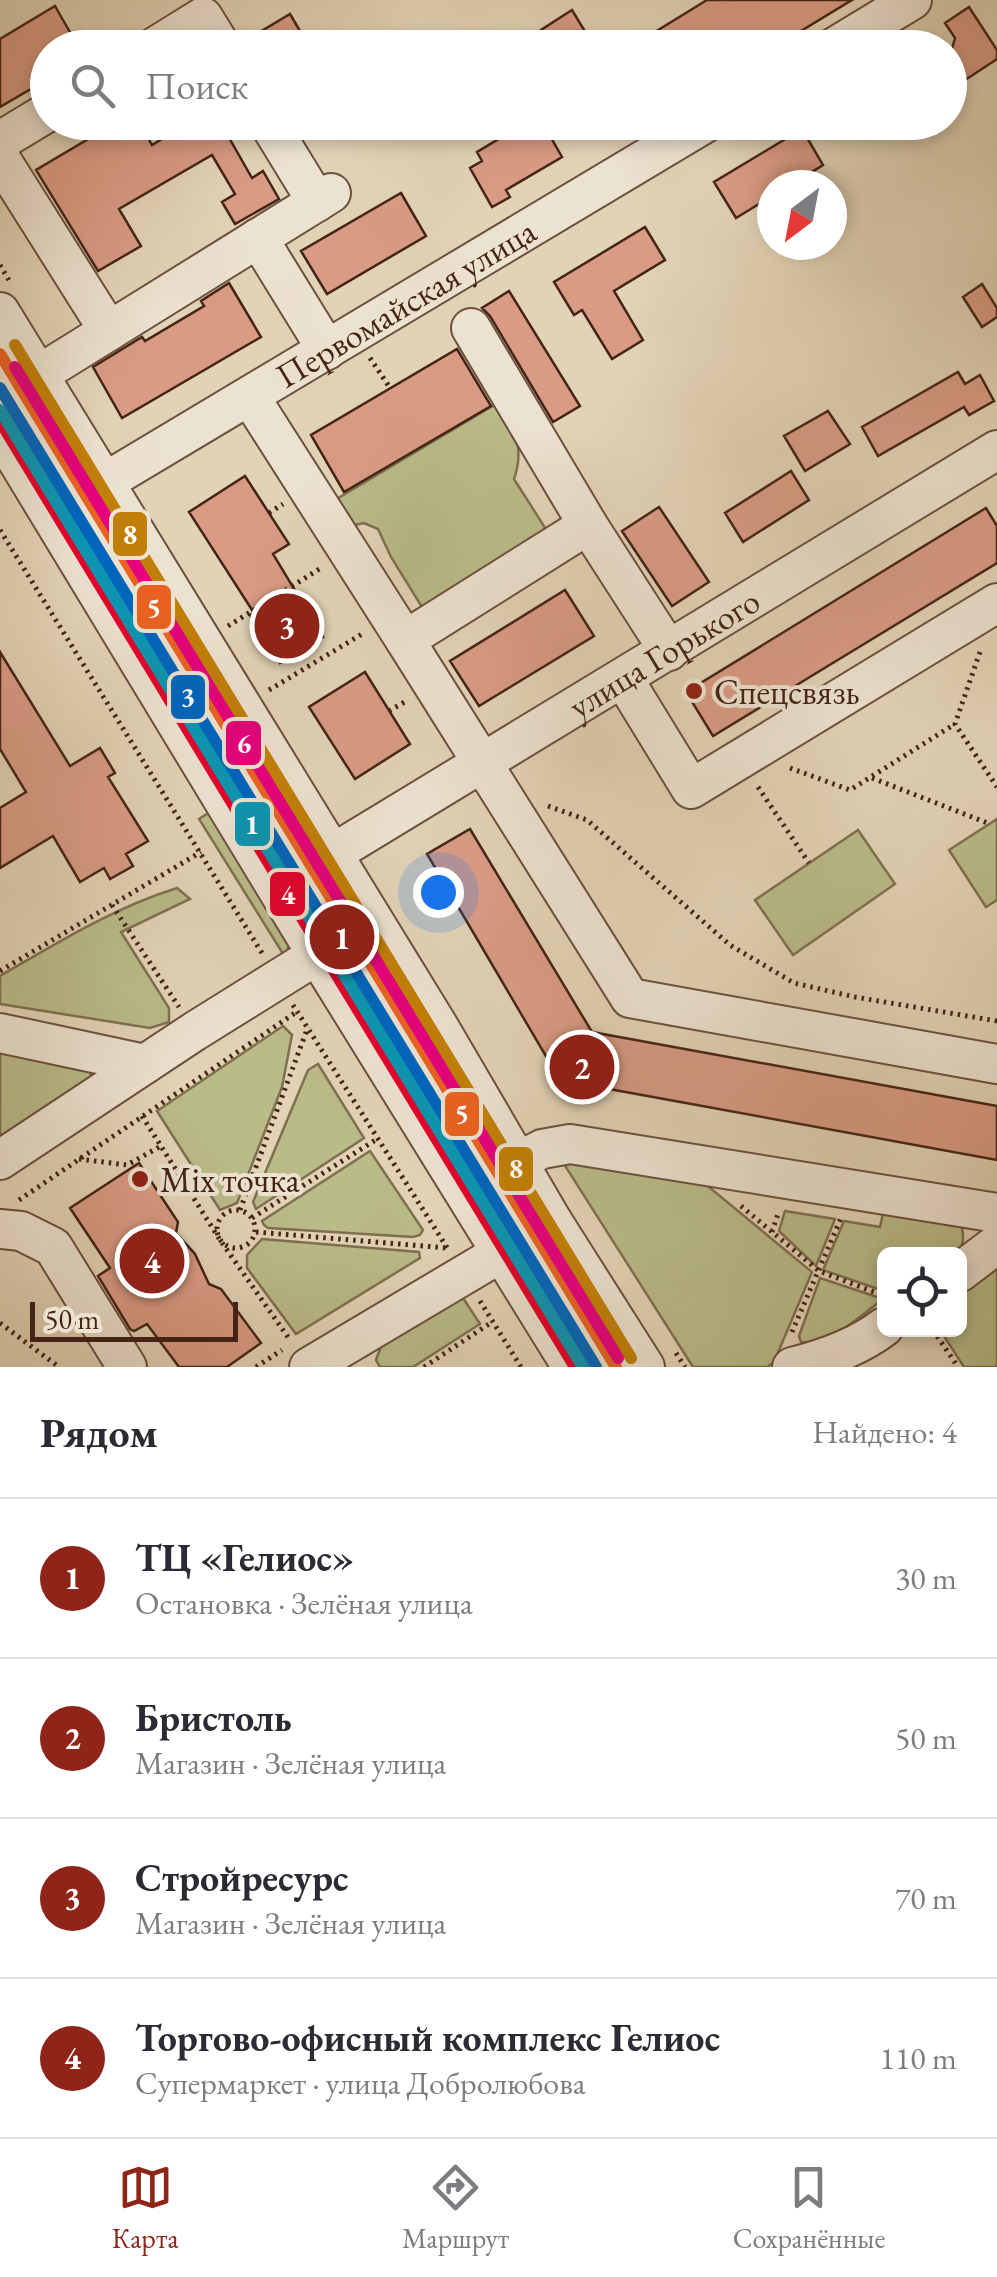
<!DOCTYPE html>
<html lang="ru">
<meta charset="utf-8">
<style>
body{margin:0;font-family:"EB Garamond",serif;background:#f7f7f7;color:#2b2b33}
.controls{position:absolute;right:30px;bottom:30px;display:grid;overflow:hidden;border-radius:15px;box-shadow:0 5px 15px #0003}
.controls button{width:90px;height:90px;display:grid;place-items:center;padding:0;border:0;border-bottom:2px solid #e1e1e2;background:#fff;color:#2b2b33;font:50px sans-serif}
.compass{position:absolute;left:757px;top:170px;width:90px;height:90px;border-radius:50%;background:#fff;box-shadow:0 5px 15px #0003;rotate:212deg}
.scale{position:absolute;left:30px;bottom:25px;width:208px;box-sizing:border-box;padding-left:10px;border:5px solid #452416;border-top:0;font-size:28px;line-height:35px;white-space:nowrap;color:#452416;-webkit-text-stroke:8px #ece2d0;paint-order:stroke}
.you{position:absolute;left:438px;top:892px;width:35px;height:35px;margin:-25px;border:8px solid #fff;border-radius:50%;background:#1a73e8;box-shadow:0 0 0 15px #1a73e833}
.badge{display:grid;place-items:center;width:65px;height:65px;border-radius:50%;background:#8f2418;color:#fff;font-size:32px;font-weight:700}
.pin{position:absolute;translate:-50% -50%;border:5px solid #fff;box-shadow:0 2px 10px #0006}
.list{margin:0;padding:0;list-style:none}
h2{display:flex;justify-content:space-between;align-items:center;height:130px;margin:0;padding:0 40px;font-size:42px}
h2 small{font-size:32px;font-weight:400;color:#7c7c81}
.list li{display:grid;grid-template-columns:65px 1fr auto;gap:30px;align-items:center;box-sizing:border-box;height:160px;padding:0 40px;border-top:2px solid #e1e1e2}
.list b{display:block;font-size:38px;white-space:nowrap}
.list p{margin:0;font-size:32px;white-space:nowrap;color:#7c7c81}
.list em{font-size:32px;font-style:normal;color:#7c7c81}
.icon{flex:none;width:55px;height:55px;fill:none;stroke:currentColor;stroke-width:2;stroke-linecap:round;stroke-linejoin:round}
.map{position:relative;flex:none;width:997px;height:1367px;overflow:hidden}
.search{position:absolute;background:#fff;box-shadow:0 5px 15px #0003;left:30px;right:30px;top:30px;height:110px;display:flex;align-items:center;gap:25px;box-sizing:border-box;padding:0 35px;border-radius:55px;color:#7c7c81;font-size:38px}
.sheet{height:770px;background:#fff}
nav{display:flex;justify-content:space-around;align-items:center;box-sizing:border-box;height:140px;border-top:2px solid #e1e1e2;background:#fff;font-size:28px;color:#7c7c81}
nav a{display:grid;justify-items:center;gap:5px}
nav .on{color:#8f2418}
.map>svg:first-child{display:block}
.green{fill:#b9bb89;stroke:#7f7050;stroke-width:2.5}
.building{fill:#d99b84;stroke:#452416;stroke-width:2.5}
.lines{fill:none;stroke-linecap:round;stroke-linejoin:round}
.minor-casing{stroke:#6c503e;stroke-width:42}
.path{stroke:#452416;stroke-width:5;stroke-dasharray:2.5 5;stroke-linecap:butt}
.minor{stroke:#ece2d0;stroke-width:38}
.tram-1-casing{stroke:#ece2d0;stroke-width:20}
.tram-2-casing{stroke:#ece2d0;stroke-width:20}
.tram-3-casing{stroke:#ece2d0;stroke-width:20}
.tram-4-casing{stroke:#ece2d0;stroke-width:20}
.tram-5-casing{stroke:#ece2d0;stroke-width:20}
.tram-6-casing{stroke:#ece2d0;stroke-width:20}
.tram-1{stroke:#e96221;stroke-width:12}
.tram-2{stroke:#0065bd;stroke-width:12}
.tram-3{stroke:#c27f07;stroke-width:12}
.tram-4{stroke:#e4002b;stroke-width:12}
.tram-5{stroke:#0a95b2;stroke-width:12}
.tram-6{stroke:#e5007d;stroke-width:12}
.poi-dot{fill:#8f2418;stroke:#ece2d0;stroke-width:4}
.labels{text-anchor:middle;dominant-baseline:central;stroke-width:8;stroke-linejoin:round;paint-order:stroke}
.street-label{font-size:35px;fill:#452416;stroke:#ece2d0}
.poi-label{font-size:35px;fill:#452416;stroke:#ece2d0;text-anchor:start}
.line-badge{stroke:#ece2d0;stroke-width:4}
.badge-label{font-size:28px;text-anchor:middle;font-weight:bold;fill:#fff}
</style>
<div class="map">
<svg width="997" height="1367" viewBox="0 0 997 1367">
<rect width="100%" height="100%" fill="#e2d3b6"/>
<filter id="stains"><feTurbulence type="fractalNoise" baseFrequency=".002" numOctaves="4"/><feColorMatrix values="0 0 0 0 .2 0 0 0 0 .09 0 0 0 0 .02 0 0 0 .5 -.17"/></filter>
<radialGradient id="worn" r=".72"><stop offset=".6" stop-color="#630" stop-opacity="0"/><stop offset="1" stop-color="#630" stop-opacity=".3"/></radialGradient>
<path class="green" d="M501,401c13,29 24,47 13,78l35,55 -124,78 -34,-55 -13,-28 -14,-6 -19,4 -15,-24z
M215,809l75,133 -5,15 -86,-138z
M997,819v81l-11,7 -37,-57z
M858,830l37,54 -102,71 -38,-55z
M177,888l13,11 -69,33 48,76v14l-19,6 -150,-24v-28c57,-33 113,-68 177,-88z
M283,1026l9,9 -10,52 -45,116 -17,7 -63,-99z
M0,1046l90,24 1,10 -91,63z
M318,1064l46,74 -108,71 -3,-7 55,-132z
M370,1151l53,79 -3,5 -7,2 -145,-9 -4,-3 -2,-4z
M562,1161l125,8 125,103 -38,90 -7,5h-74z
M884,1209l67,12 11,6c2,12 2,18 -6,27h-72v37l-61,-21 21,-49 36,6z
M785,1211l50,8 -19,47 -37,-35z
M262,1239l157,13 1,6 -124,76 -49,-66v-13z
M997,1269v98h-33l-24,-37h20v-35z
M820,1278l63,21c-23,17 -51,46 -82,43l-2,-6z
M461,1295l19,29 -67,43h-33l-4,-7 7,-19z"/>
<path class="building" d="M707,0h145l-79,48h-144z
M55,6l24,42h-31v31l-48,28v-68z
M969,7l28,43v9l-47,31v-34l5,-18 -10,-15z
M572,10l23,38h-43l-11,-18z
M290,14l20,34h-66l-1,-6z
M94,122h45l13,23 38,-23h30l32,56 11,-7 16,28 -44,25 -13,-22 13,-8 -23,-39 -93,54 22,37 -43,25 -62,-101 64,-38z
M527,122h15l20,35 -56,33 4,7 -18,10 -22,-39 12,-7 -5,-9z
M802,129l21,36 -32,20h-19v11l-36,22 -22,-36z
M401,193l25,43 -99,58 -26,-43z
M645,227l20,33 -51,31 29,49 -31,19 -30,-49 -8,5 -20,-33z
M229,283l32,54 -139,81 -29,-51 49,-30 3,4 59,-35 -3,-5z
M982,284l15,24v9l-15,10 -19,-30z
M509,291l71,115 -27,16 -63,-106 -8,-8z
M457,349l34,57 -147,86 -33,-57z
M958,372l7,12 15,-9 14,26 -25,14 -5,-8 -86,49 -16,-29z
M828,411l22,33 -45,27 -21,-35z
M791,471l18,29 -66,42 -18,-29z
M245,476l44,68 -16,10 50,83 -43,26 -30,-48 4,-2 -65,-101z
M659,507l50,75 -37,24 -50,-75z
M986,508l11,18v37l-284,173 -27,-44z
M565,590l29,46 -115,70 -29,-45z
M0,652l70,114 30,-18 15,25 -7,4 40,64 -22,13 7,12 -23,13 -6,-11 -24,14 -27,-46 -53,32v-60l26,-16 -26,-43z
M365,672l45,72 -55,35 -46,-72z
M470,829l122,203 405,74v54l-437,-80 -133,-226z
M139,1163l39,59 -2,11 19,21 14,30 12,5 40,54 -34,24h-48l-32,-43 -13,7 -4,-2 -32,-53 12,-8 -40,-60z"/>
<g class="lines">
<defs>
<g id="minor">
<path d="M153,48l50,-31 19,31"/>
<path d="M833,48l79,-48"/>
<path d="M268,122l49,80"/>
<path d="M0,141l48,-29"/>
<path d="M0,158l109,173"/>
<path d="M258,238l69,112"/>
<path d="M0,312l439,715 114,195 92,145"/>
<path d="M471,328l117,197 81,126"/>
<path d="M38,375l293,-182"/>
<path d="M250,397l155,243"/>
<path d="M0,432l317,523 255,412"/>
<path id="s1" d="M105,482l602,-360"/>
<path d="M588,525l-183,115 225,358 367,66"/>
<path d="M623,678l68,111 306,-186"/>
<path id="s2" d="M332,854l665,-404"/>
<path d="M0,1033l145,31"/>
<path d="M0,1160l195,-129 122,-76"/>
<path d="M519,1161l23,-12 28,-5 427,69"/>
<path d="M0,1229l21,2 32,16 74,120"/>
<path d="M960,1272l37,-28"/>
<path d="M309,1367l244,-145"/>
<path d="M792,1367c32,-8 66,-20 92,-40"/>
</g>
</defs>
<use href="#minor" class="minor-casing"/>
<path class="path" d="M0,265l10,17
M370,358l20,30
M269,513l14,-9
M0,530l262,423
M228,626l93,-58
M980,652l-25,72 42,63
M269,690l93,-56
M389,711l19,-11
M790,768l60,22 105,-66
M872,778l118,46
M758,787l51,76
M548,806l39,14 143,125 64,38 61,14 142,24
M112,905l67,102
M0,971l201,-119
M293,1005l155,244
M142,1116l78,124 70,100
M79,1159l48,6 34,-19
M19,1200l279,-189
M741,1206l78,65 63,24
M217 1229a19 19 0 1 1 38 0a19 19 0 1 1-38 0Z
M240,1210l68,-183
M252,1218l125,-79
M256,1232l191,16
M772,1232l7,-21
M480,1301l41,66
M0,1323l59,44
M933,1330l25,37
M792,1332l49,-114
M676,1353l9,14
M256,1367l26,-17
M424,1367l68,-45"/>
<use href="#minor" class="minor"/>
<defs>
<path id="tram-1" d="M0,354l616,1013"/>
<path id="tram-2" d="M0,388l596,979"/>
<path id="tram-3" d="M15,345l616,1013"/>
<path id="tram-4" d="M0,421l575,946"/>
<path id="tram-5" d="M0,410l583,957"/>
<path id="tram-6" d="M15,367l603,991"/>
</defs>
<use href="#tram-1" class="tram-1-casing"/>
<use href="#tram-2" class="tram-2-casing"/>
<use href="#tram-3" class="tram-3-casing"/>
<use href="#tram-4" class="tram-4-casing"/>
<use href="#tram-5" class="tram-5-casing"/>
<use href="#tram-6" class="tram-6-casing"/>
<use href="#tram-1" class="tram-1"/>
<use href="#tram-2" class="tram-2"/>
<use href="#tram-3" class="tram-3"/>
<use href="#tram-4" class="tram-4"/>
<use href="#tram-5" class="tram-5"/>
<use href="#tram-6" class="tram-6"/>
</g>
<g class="poi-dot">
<circle cx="694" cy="691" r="10"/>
<circle cx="140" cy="1179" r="10"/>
</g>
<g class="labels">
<g class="street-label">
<text stroke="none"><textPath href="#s1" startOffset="350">Первомайская улица</textPath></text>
<text stroke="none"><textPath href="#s2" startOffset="388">улица Горького</textPath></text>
</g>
<g class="poi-label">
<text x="714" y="691">Спецсвязь</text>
<text x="160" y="1179">Mix точка</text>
</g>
</g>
<g class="line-badge">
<rect x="111" y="510" width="38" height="48" rx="10" fill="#c27f07"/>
<rect x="135" y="583" width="38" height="48" rx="10" fill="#e96221"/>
<rect x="169" y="673" width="38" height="48" rx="10" fill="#0065bd"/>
<rect x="224" y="719" width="39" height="48" rx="10" fill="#e5007d"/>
<rect x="233" y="800" width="39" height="48" rx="10" fill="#0a95b2"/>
<rect x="268" y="870" width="39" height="48" rx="10" fill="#e4002b"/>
<rect x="443" y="1090" width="38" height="48" rx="10" fill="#e96221"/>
<rect x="497" y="1145" width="38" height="48" rx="10" fill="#c27f07"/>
</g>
<g class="badge-label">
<text x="130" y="544">8</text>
<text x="154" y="617">5</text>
<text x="188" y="706">3</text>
<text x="244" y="753">6</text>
<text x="252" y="834">1</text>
<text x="288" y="904">4</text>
<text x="462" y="1123">5</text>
<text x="516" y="1178">8</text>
</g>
<rect width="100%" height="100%" filter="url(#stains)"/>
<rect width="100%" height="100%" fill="url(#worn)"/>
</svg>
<div class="controls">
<button><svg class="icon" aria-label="locate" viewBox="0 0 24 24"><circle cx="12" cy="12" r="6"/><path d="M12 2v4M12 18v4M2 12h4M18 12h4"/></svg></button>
</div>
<svg class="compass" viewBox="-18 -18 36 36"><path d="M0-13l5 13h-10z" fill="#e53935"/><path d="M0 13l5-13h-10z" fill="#7c7c81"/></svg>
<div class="scale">50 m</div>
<div class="you"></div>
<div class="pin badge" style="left:342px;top:937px">1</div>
<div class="pin badge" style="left:582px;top:1067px">2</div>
<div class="pin badge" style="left:287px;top:626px">3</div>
<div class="pin badge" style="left:152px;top:1261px">4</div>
<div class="search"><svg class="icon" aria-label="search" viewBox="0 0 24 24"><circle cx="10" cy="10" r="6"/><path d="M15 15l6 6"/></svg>Поиск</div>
</div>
<section class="sheet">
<h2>Рядом<small>Найдено: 4</small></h2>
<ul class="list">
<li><span class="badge">1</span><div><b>ТЦ «Гелиос»</b><p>Остановка · Зелёная улица</p></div><em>30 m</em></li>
<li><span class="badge">2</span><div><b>Бристоль</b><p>Магазин · Зелёная улица</p></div><em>50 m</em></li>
<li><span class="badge">3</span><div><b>Стройресурс</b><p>Магазин · Зелёная улица</p></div><em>70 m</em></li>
<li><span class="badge">4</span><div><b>Торгово-офисный комплекс Гелиос</b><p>Супермаркет · улица Добролюбова</p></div><em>110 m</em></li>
</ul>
</section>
<nav>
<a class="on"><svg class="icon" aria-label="map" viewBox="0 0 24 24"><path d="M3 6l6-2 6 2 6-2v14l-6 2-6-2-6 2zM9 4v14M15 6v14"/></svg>Карта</a>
<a><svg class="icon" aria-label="directions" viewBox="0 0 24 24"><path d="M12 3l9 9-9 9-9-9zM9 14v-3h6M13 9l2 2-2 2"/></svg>Маршрут</a>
<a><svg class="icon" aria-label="saved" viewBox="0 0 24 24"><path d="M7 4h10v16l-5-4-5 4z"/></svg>Сохранённые</a>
</nav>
